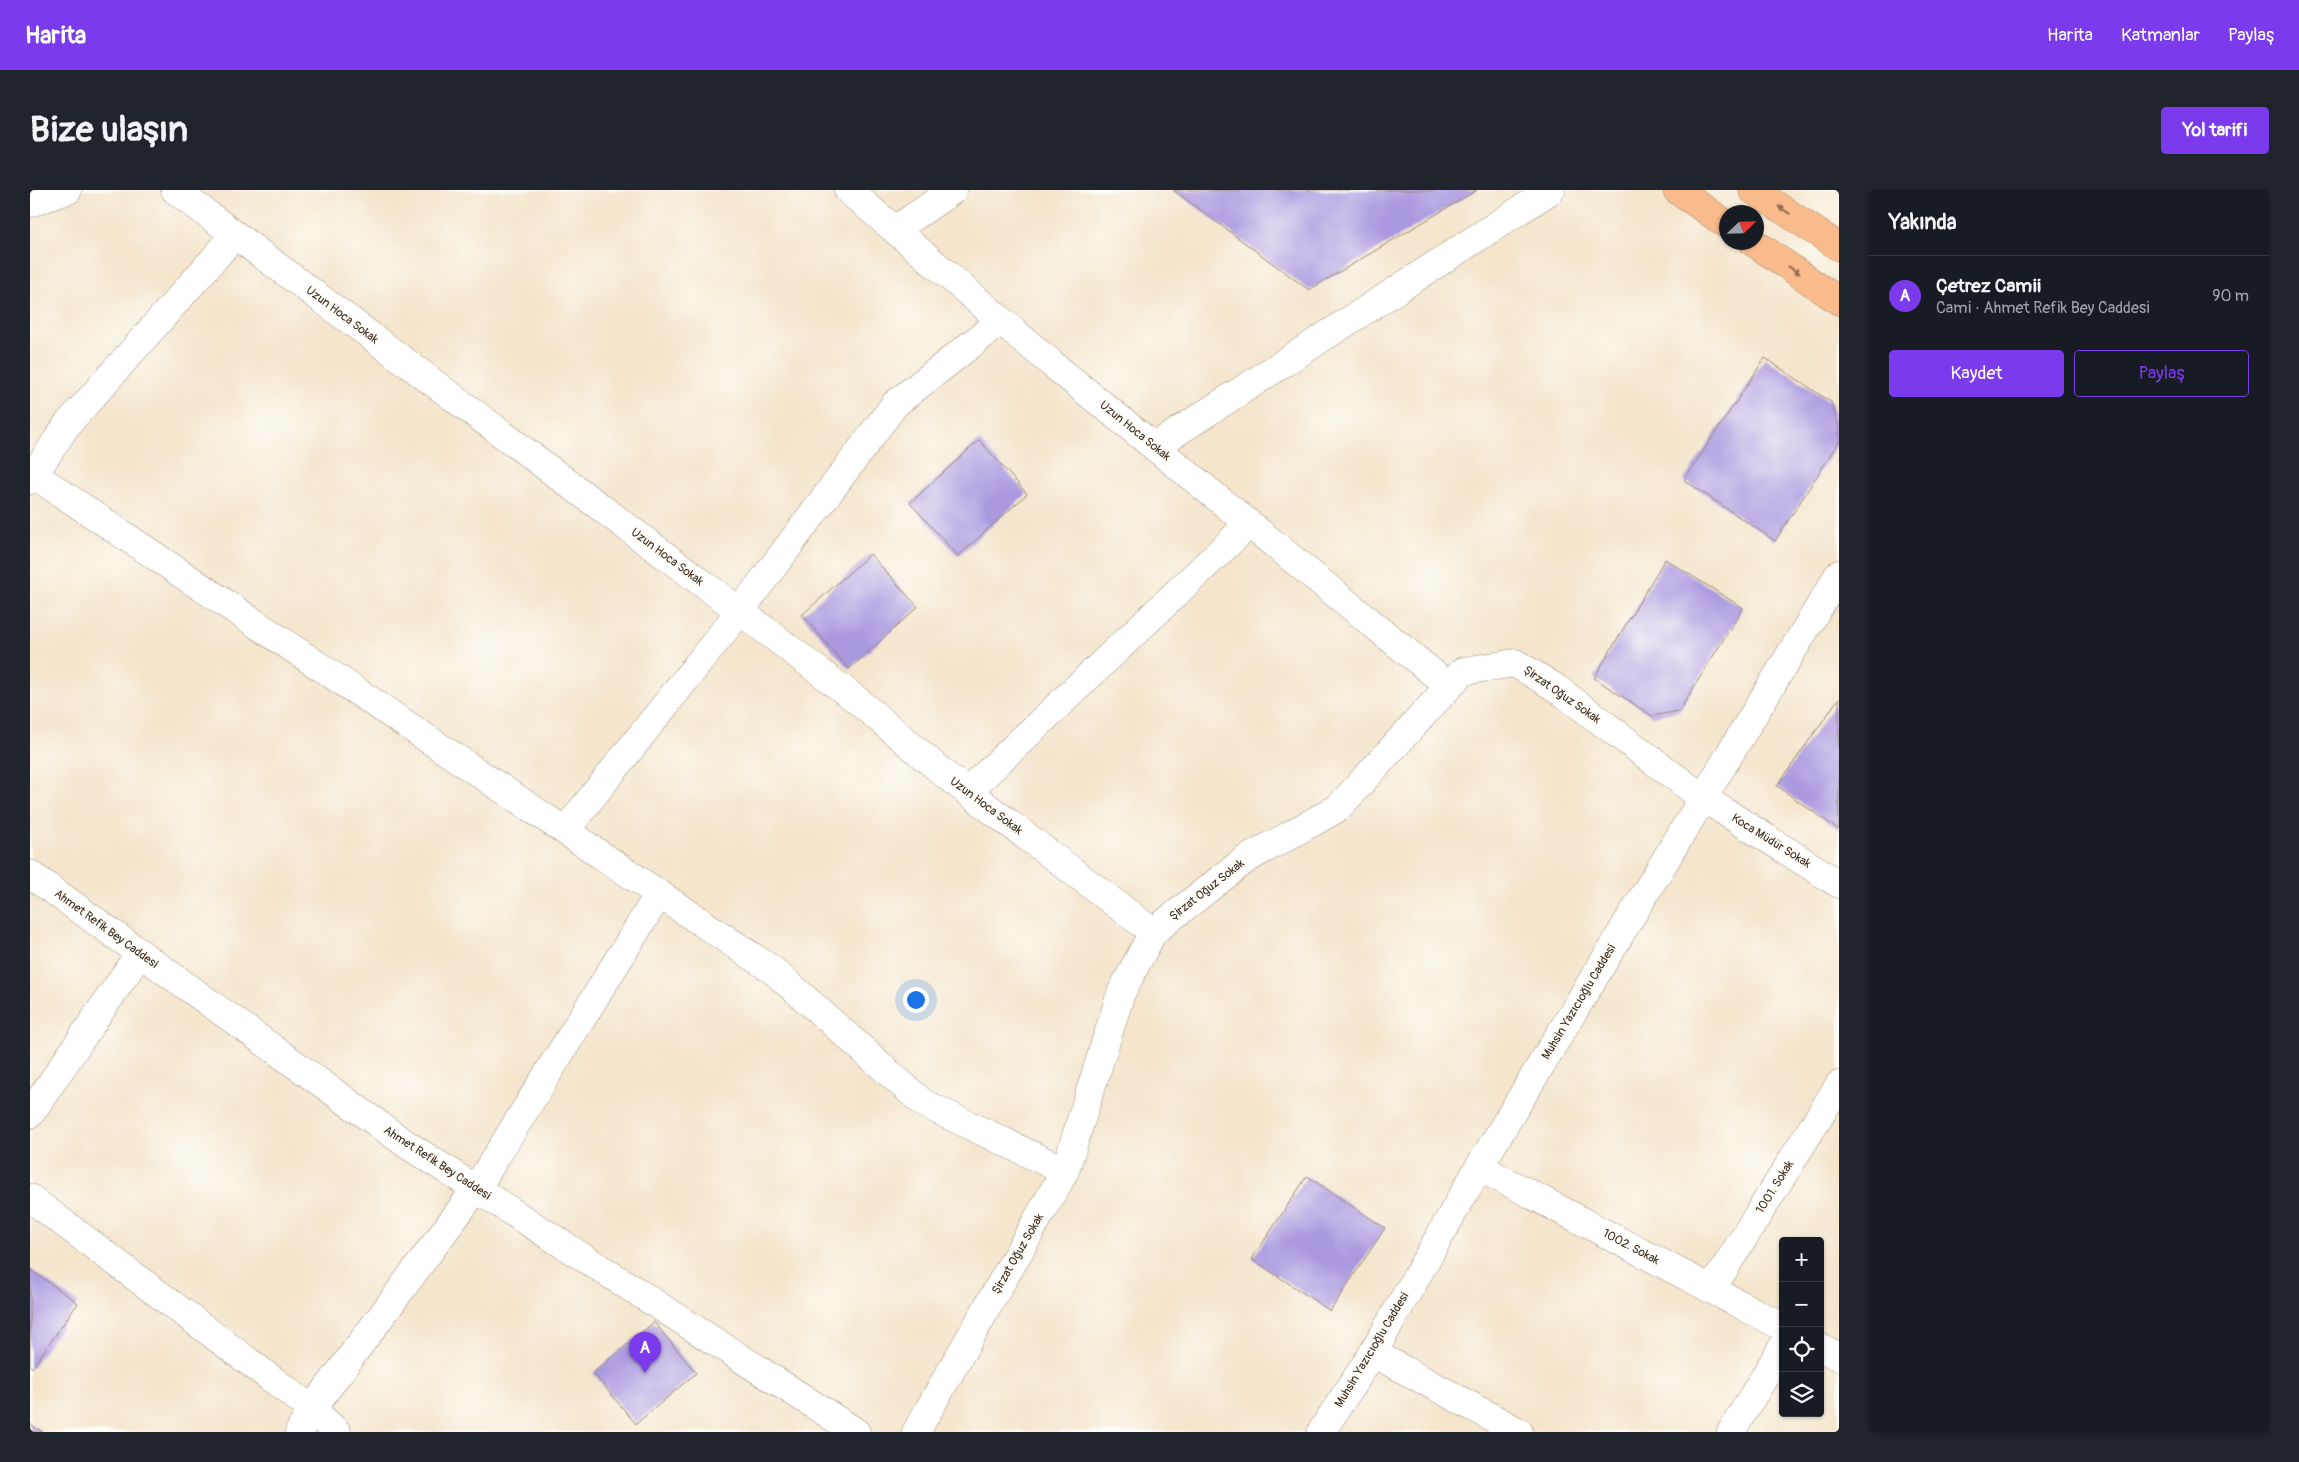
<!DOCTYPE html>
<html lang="tr">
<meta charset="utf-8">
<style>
body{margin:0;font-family:Pangolin,sans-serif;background:#20242c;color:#f1f3f6}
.controls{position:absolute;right:15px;bottom:15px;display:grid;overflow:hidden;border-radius:5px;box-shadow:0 1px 4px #0004}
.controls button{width:45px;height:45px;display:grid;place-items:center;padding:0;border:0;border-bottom:1px solid #363941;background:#171b24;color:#f1f3f6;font:25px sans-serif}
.compass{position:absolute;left:1689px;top:15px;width:45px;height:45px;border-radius:50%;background:#171b24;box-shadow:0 1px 4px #0004;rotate:67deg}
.you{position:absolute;left:885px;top:809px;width:18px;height:18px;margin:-12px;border:4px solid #fff;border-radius:50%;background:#1a73e8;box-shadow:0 0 0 8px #1a73e833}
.badge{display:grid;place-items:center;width:32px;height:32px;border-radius:50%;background:#7c3aed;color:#fff;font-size:16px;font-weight:700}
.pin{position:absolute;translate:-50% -41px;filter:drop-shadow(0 1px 2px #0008)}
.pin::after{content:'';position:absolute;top:26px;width:18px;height:15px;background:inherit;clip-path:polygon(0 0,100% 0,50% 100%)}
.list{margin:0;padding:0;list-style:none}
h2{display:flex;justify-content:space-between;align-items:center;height:65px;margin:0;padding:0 20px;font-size:21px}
h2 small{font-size:16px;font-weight:400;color:#9ea1a6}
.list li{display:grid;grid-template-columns:32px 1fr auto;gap:15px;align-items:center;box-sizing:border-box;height:80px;padding:0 20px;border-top:1px solid #363941}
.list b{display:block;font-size:19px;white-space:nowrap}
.list p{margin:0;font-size:16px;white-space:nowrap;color:#9ea1a6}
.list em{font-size:16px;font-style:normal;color:#9ea1a6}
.actions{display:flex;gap:10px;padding:15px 20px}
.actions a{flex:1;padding:11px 0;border:1px solid #7c3aed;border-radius:5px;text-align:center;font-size:18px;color:#7c3aed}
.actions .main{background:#7c3aed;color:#fff}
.icon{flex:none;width:28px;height:28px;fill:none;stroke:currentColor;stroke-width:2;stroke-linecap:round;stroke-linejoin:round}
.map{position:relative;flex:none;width:1809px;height:1242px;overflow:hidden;border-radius:5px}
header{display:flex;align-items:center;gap:30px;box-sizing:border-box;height:70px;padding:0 25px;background:#7c3aed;color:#fff}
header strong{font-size:24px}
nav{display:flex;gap:28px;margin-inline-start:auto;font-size:18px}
.intro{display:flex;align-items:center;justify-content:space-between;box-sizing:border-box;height:120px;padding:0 30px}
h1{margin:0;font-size:35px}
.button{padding:12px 22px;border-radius:5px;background:#7c3aed;color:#fff;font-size:18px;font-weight:700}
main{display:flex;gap:30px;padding:0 30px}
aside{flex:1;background:#171b24;border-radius:5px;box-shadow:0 1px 4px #0004}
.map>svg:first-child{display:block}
.building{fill:#ab99e0}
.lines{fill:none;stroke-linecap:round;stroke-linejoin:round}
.minor-casing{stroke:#988875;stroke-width:29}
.tertiary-casing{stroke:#988875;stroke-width:29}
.primary-casing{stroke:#988875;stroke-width:29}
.minor{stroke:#fff;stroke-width:28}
.tertiary{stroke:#fff;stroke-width:28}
.primary{stroke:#fabb8c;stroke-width:28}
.oneway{fill:#916b50}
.labels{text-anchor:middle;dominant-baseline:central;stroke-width:5;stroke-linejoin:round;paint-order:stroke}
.street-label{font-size:12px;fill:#3b2a1e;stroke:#fdfcf7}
</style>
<header>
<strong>Harita</strong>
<nav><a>Harita</a><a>Katmanlar</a><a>Paylaş</a></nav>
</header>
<div class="intro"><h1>Bize ulaşın</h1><a class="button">Yol tarifi</a></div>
<main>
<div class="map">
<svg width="1809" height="1242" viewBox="0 0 1809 1242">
<rect width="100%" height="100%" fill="#fdfcf7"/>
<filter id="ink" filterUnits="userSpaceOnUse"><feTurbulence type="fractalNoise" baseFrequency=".02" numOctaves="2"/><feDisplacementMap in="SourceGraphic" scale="10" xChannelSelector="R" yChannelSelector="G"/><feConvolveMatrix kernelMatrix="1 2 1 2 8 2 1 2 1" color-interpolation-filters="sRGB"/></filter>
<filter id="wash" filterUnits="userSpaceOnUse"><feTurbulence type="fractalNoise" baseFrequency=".0096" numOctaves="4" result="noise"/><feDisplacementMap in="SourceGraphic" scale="20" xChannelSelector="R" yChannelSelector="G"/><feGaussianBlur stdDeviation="1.12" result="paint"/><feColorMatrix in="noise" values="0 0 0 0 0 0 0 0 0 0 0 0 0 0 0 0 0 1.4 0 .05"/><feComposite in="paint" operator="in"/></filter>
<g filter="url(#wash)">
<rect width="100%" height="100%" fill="#f4e5cc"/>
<g id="blocks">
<path class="building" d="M1143,0h304l-168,100z
M1735,168l66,44 8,26v14l-64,99 -91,-61z
M949,250l48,54 -69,62 -48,-53z
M840,364l48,53 -69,62 -47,-54z
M1635,369l78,49 -64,103 -27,5 -58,-38z
M1809,508v132l-62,-44z
M1277,986l78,52 -55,83 -78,-52z
M0,1079l48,34 -46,65 -2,-2z
M624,1132l42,51 -60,51 -43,-51z
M0,1234l13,8h-13z"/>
</g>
</g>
<g filter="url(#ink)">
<use href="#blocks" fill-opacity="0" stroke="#988875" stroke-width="1"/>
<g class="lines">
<defs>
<path id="minor" d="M145,0l590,440 93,71 90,76 205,155
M818,0l203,173 398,323
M0,13l38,-13
M865,40l58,-40
M1124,257l397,-257
M4,285l740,496 149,132 142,68
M0,290l37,-55 168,-190
M938,601l281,-267
M535,641l175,-220 155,-207 106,-83
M0,924l110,-161
M1449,977l304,160
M0,1008l282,211 25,23
M1681,1100l128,-205
M1790,1157l19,10
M1343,1163l146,79
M269,1242l13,-23 164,-220 183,-295
M886,1242l149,-261 56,-178 32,-61 92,-72 93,-52 125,-137 52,-8 41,25 147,110 136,86
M1701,1242l52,-86"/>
<path id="tertiary" d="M0,684l376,270 450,288
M1291,1242l52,-79 106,-186 360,-593"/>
<path id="primary" d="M1647,0l49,34
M1723,0l86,57
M1723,52l86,59"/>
</defs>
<use href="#minor" class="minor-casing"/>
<use href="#tertiary" class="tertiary-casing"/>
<use href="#primary" class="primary-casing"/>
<use href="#minor" class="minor"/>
<use href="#tertiary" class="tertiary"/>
<use href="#primary" class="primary"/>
</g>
<defs><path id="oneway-solid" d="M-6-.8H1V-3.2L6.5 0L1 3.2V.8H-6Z" transform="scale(1.25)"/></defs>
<g class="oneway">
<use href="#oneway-solid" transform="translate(1754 20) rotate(-146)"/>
<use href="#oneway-solid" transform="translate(1764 80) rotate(34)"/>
</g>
</g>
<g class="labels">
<g class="street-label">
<text transform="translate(312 125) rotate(37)">Uzun Hoca Sokak</text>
<text transform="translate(1105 241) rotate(39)">Uzun Hoca Sokak</text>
<text transform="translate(637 367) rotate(37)">Uzun Hoca Sokak</text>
<text transform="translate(1532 505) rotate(35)">Şirzat Oğuz Sokak</text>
<text transform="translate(956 616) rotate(37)">Uzun Hoca Sokak</text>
<text transform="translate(1741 651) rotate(32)">Koca Müdür Sokak</text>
<text transform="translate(1177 700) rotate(-38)">Şirzat Oğuz Sokak</text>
<text transform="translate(76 739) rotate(36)">Ahmet Refik Bey Caddesi</text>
<text transform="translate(1549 812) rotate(-59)">Muhsin Yazıcıoğlu Caddesi</text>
<text transform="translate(407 973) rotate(33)">Ahmet Refik Bey Caddesi</text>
<text transform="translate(1745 997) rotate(-58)">1001. Sokak</text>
<text transform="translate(1601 1057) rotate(28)">1002. Sokak</text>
<text transform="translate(988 1064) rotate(-60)">Şirzat Oğuz Sokak</text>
<text transform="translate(1342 1160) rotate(-59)">Muhsin Yazıcıoğlu Caddesi</text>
</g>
</g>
</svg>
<div class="controls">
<button>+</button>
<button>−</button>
<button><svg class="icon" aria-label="locate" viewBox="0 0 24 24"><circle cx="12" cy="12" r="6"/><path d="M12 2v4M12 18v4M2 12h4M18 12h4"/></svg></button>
<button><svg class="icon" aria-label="layers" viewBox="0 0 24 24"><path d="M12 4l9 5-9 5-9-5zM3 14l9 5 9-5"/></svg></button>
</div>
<svg class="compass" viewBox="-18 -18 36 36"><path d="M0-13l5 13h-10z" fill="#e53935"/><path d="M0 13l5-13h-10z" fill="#9ea1a6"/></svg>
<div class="you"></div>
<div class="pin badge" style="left:615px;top:1183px">A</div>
</div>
<aside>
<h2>Yakında<small></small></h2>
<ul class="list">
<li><span class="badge">A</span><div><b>Çetrez Camii</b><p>Cami · Ahmet Refik Bey Caddesi</p></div><em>90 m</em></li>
</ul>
<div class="actions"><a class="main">Kaydet</a><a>Paylaş</a></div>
</aside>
</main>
